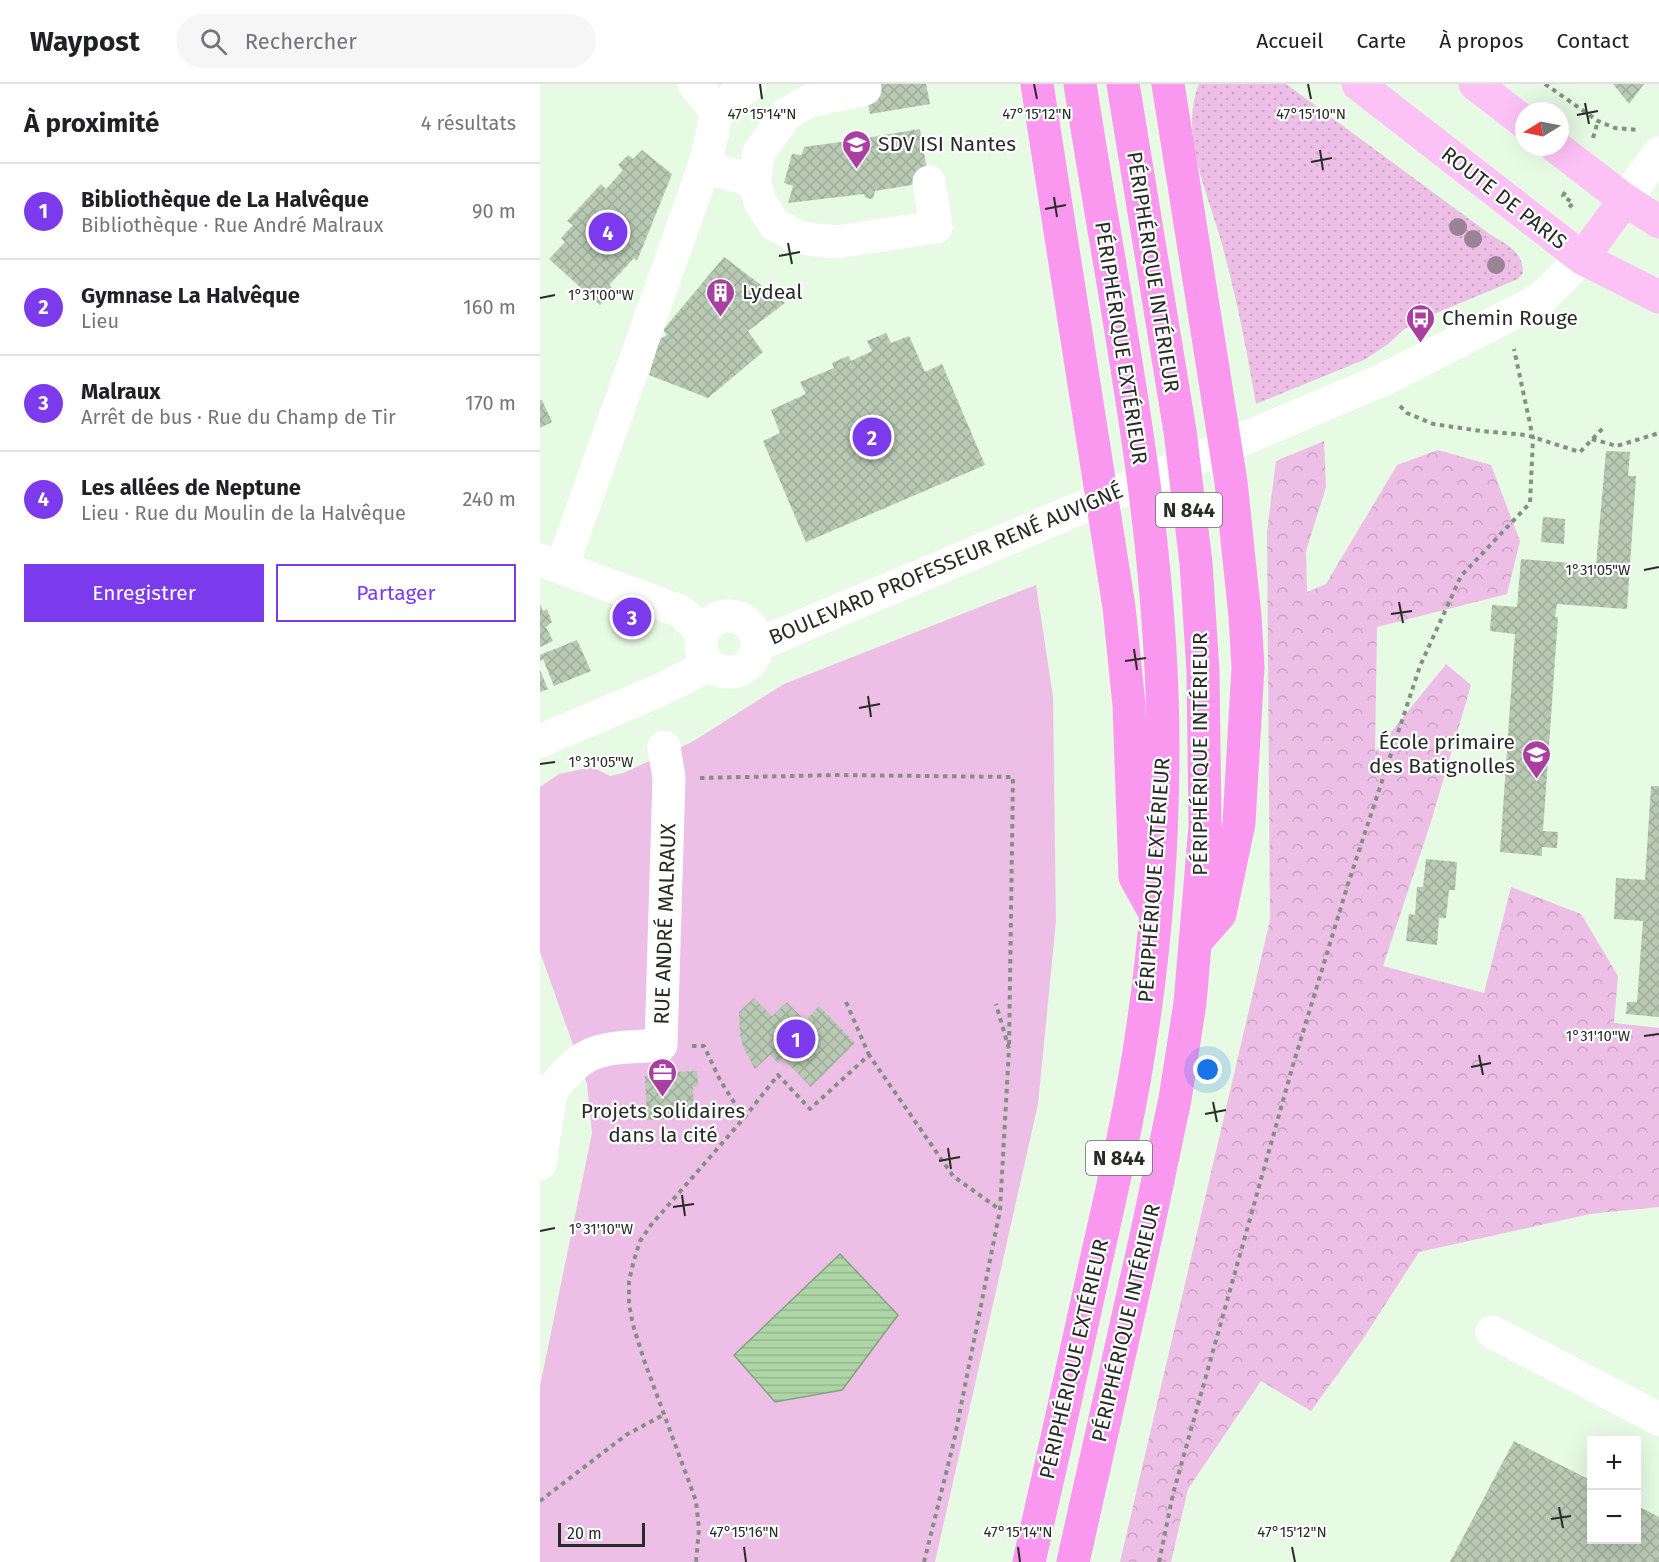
<!DOCTYPE html>
<html lang="fr">
<meta charset="utf-8">
<style>
body{margin:0;font-family:"Fira Sans",sans-serif;background:#f6f6f6;color:#202124}
.controls{position:absolute;right:18px;bottom:18px;display:grid;overflow:hidden;border-radius:0px;box-shadow:0 6px 24px #0002}
.controls button{width:54px;height:54px;display:grid;place-items:center;padding:0;border:0;border-bottom:2px solid #e0e0e0;background:#fff;color:#202124;font:30px sans-serif}
.compass{position:absolute;left:975px;top:18px;width:54px;height:54px;border-radius:50%;background:#fff;box-shadow:0 6px 24px #0002;rotate:260deg}
.scale{position:absolute;left:18px;bottom:15px;width:87px;box-sizing:border-box;padding-left:6px;border:3px solid #262d25;border-top:0;font-size:16px;line-height:21px;white-space:nowrap;color:#262d25;-webkit-text-stroke:4px #fff;paint-order:stroke}
.you{position:absolute;left:668px;top:986px;width:21px;height:21px;margin:-15px;border:4px solid #fff;border-radius:50%;background:#1a73e8;box-shadow:0 0 0 9px #1a73e833}
.badge{display:grid;place-items:center;width:39px;height:39px;border-radius:50%;background:#7c3aed;color:#fff;font-size:20px;font-weight:700}
.pin{position:absolute;translate:-50% -50%;border:3px solid #fff;box-shadow:0 2px 6px #0006}
.list{margin:0;padding:0;list-style:none}
h2{display:flex;justify-content:space-between;align-items:center;height:78px;margin:0;padding:0 24px;font-size:26px}
h2 small{font-size:20px;font-weight:400;color:#757577}
.list li{display:grid;grid-template-columns:39px 1fr auto;gap:18px;align-items:center;box-sizing:border-box;height:96px;padding:0 24px;border-top:2px solid #e0e0e0}
.list b{display:block;font-size:22px;white-space:nowrap}
.list p{margin:0;font-size:20px;white-space:nowrap;color:#757577}
.list em{font-size:20px;font-style:normal;color:#757577}
.actions{display:flex;gap:12px;padding:18px 24px}
.actions a{flex:1;padding:14px 0;border:2px solid #7c3aed;border-radius:0px;text-align:center;font-size:21px;color:#7c3aed}
.actions .main{background:#7c3aed;color:#fff}
.icon{flex:none;width:33px;height:33px;fill:none;stroke:currentColor;stroke-width:2;stroke-linecap:round;stroke-linejoin:round}
.map{position:relative;flex:none;width:1119px;height:1478px;overflow:hidden}
header{display:flex;align-items:center;gap:36px;box-sizing:border-box;height:84px;padding:0 30px;background:#fff;border-bottom:2px solid #e0e0e0}
header strong{font-size:28px}
nav{display:flex;gap:33px;margin-inline-start:auto;font-size:21px}
.search{width:420px;height:54px;background:#f6f6f6;display:flex;align-items:center;gap:15px;box-sizing:border-box;padding:0 21px;border-radius:33px;color:#757577;font-size:22px}
main{display:flex}
aside{flex:1;background:#fff}
.map>svg:first-child{display:block}
.grass{fill:url(#grass-dots)}
.forest{fill:url(#forest-crowns)}
.garden{fill:#edbfe6}
.water{fill:url(#water-rules);stroke:#84a37f;stroke-width:1.5}
.building{fill:url(#building-cross-hatch)}
.lines{fill:none;stroke-linecap:round;stroke-linejoin:round}
.path{stroke:#849182;stroke-width:4;stroke-dasharray:4.5 4.5;stroke-linecap:butt}
.minor{stroke:#fff;stroke-width:33}
.major{stroke:#fcc1f5;stroke-width:33}
.highway{stroke:#fa98ef;stroke-width:33}
.tree{fill:#998395}
.ticks{fill:none;stroke:#262d25;stroke-width:2}
.labels{text-anchor:middle;dominant-baseline:central;stroke-width:4.5;stroke-linejoin:round;paint-order:stroke}
.shield{fill:#fff;stroke:#676c66;stroke-width:1.5}
.shield-label{font-size:20px;font-weight:bold;fill:#262d25}
.poi-label{font-size:21px;fill:#262d25;stroke:#fff;text-anchor:start}
.street-label{font-size:21px;fill:#262d25;stroke:#fff}
.ticks-label{font-size:15px;text-anchor:middle;fill:#262d25;stroke:#fff;stroke-width:4.5;stroke-linejoin:round;paint-order:stroke}
</style>
<header>
<strong>Waypost</strong>
<div class="search"><svg class="icon" aria-label="search" viewBox="0 0 24 24"><circle cx="10" cy="10" r="6"/><path d="M15 15l6 6"/></svg>Rechercher</div>
<nav><a>Accueil</a><a>Carte</a><a>À propos</a><a>Contact</a></nav>
</header>
<main>
<aside>
<h2>À proximité<small>4 résultats</small></h2>
<ul class="list">
<li><span class="badge">1</span><div><b>Bibliothèque de La Halvêque</b><p>Bibliothèque · Rue André Malraux</p></div><em>90 m</em></li>
<li><span class="badge">2</span><div><b>Gymnase La Halvêque</b><p>Lieu</p></div><em>160 m</em></li>
<li><span class="badge">3</span><div><b>Malraux</b><p>Arrêt de bus · Rue du Champ de Tir</p></div><em>170 m</em></li>
<li><span class="badge">4</span><div><b>Les allées de Neptune</b><p>Lieu · Rue du Moulin de la Halvêque</p></div><em>240 m</em></li>
</ul>
<div class="actions"><a class="main">Enregistrer</a><a>Partager</a></div>
</aside>
<div class="map">
<svg width="1119" height="1478" viewBox="0 0 1119 1478">
<defs>
<pattern id="grass-dots" width="8" height="8" patternUnits="userSpaceOnUse" patternTransform="scale(1.5)"><rect width="8" height="8" fill="#edbfe6"/><path d="M2 2h.1M6 6h.1" fill="none" stroke="#cba4c5" stroke-width="1.8" stroke-linecap="round"/></pattern>
<pattern id="forest-crowns" width="20" height="18" patternUnits="userSpaceOnUse" patternTransform="scale(1.5)"><rect width="20" height="18" fill="#edbfe6"/><path d="M2 6a3 3 0 1 1 6 0M12 15a3 3 0 1 1 6 0" fill="none" stroke="#cba4c5"/></pattern>
<pattern id="water-rules" width="6" height="5" patternUnits="userSpaceOnUse" patternTransform="scale(1.5)"><rect width="6" height="5" fill="#add5a5"/><path d="M0 2.5h6" fill="none" stroke="#95b78e"/></pattern>
<pattern id="building-cross-hatch" width="8" height="8" patternUnits="userSpaceOnUse" patternTransform="scale(1.5)"><rect width="8" height="8" fill="#b8c9b4"/><path d="M0 0l8 8M0 8l8-8" fill="none" stroke="#9ead9b"/></pattern>
</defs>
<rect width="100%" height="100%" fill="#e7fae4"/>
<path class="grass" d="M659,0h87l205,151c17,10 32,17 32,38l-5,6 -103,43 -13,9 -14,13 -22,15 -110,45c-9,-52 -19,-105 -33,-156 -13,-51 -45,-112 -24,-164z"/>
<path class="forest" d="M784,357l2,46 -20,64 1,41 19,-8 71,-119 41,-15 53,15 29,76 -13,53 -130,33 -2,125 71,-88 25,21 -41,140 -47,141 101,27 27,-106 70,27 37,62 -4,47 45,5v179l-69,7 -171,38 -56,87 -52,72 -50,-30 -73,108 -17,73h-51l150,-642 -3,-388 9,-71z"/>
<path class="garden" d="M496,501l17,112 3,224 -18,183 -103,458h-395v-176l52,-253 -5,-49 -47,-132v-165l19,-13 33,-7 18,9 13,-3 69,-31 92,-58z"/>
<path class="water" d="M300,1170l58,61 -56,75 -67,12 -41,-47z"/>
<path class="building" d="M324,0h62l4,20 -60,10z
M1073,0h31l-15,20z
M380,45l9,53 -54,9 -2,7 -3,1 -5,-2 -1,-3 -76,9 5,-17 -9,-3 8,-29 10,1 2,-8 51,-7 1,-6 4,-1h3l3,5z
M102,66l30,24 -35,87 -3,-3 -25,27 4,4 -13,16 -51,-46 16,-17 -4,-4 12,-13 -6,-4 34,-37 5,5 17,-19 -5,-5 10,-10 5,4z
M184,173l61,46 -37,28 15,21 -55,46 -59,-23 11,-36 7,-4 -4,-5z
M346,249l5,10 18,-7 16,36 17,-8 43,101 -179,77 -43,-101 17,-8 -9,-23 35,-16 -6,-12 34,-14 -2,-5 16,-7 3,5 21,-10 -5,-10z
M0,316h2l10,22 -12,6z
M1066,367l24,1 -2,24h8l-9,133 -70,-5 -2,13h3l-15,214 15,1 -1,16 -15,-1v9l-42,-4 15,-218 -25,-3 2,-26 25,2 4,-48 75,6z
M1003,433l22,2 -1,25 -23,-2z
M0,520l3,7 4,-2 5,13 -6,5 7,14 -13,6z
M80,530l17,5 -2,8 -17,-6z
M37,556l14,31 -37,15 -11,-27 -3,2v-6z
M0,586l8,19 -8,3z
M1111,702h8v231l-33,-3 1,-12h10l6,-81 -29,-2 2,-41 29,2z
M886,775l31,3 -2,28h-6l-3,28h-7l-2,27 -31,-4 3,-27 6,1 2,-28h6z
M214,914l18,18 15,-14 18,19 14,-15 36,37 -44,44 -28,-29 -5,5 -8,-8 -15,14 -11,-20 -4,-14 -1,-23z
M157,987l1,15 -5,1 1,31 -47,2 -2,-44h25v2h6v-6z
M974,1357l78,40v59h44v-35l23,12v45h-209z"/>
<g class="lines">
<path class="path" d="M1005,0l53,37 17,7 24,2
M1053,54l5,-17
M1025,108l-2,4 10,7 -6,7
M860,322l7,7 26,11 48,7 45,4 54,17 25,-26
M1052,355l25,7 42,-13
M160,694l137,-3 176,2 -4,272
M306,918l23,53
M152,962h12l16,34 24,38 -93,107 -11,16 -6,19 -5,21v23l4,21 11,35 52,141 3,28 -3,33
M204,1034l34,-43 32,34 59,-54 84,121 46,33
M0,1417l86,-66 39,-21
M384,1478l30,-121 46,-231 9,-161 -13,-45
M619,1478l14,-68 120,-429 55,-181 72,-218 41,-90 69,-73 3,-65 -19,-89"/>
<path class="minor" d="M154,0l22,27
M164,83l50,14 5,-29 27,-38 23,-13 56,-12
M214,97l6,21 15,23 26,13 35,4 100,-15 -7,-45
M1085,116l34,-47
M0,476l140,51 23,22
M22,483l142,-400 9,-36 3,-20 34,-27
M161 560a28 28 0 1 1 56 0a28 28 0 1 1-56 0Z
M217,561l630,-267 154,-79 41,-41
M0,657l120,-51 50,-25
M0,1007l11,1 -11,72
M11,1008c35,-49 55,-43 110,-47l8,-267 -5,-31
M952,1248l167,87"/>
<path class="major" d="M818,0l224,174 77,39
M935,0l49,38
M1016,63l69,53 34,22
M1042,174l43,-58"/>
<path class="highway" d="M497,0l82,523 10,98 6,172 20,36
M628,0l63,398 14,134 3,51 -9,156 -19,91 -22,25
M489,1478c23,-100 45,-201 67,-301 17,-76 35,-152 46,-229 14,-93 21,-190 21,-284 0,-224 -49,-444 -83,-664
M533,1478l75,-335 27,-128 15,-96 15,-177 -2,-155 -7,-108 -16,-132 -57,-347"/>
</g>
<g class="tree">
<circle cx="918" cy="143" r="9"/>
<circle cx="933" cy="155" r="9"/>
<circle cx="956" cy="181" r="9"/>
</g>
<path class="ticks" d="M220,0l2,15M494,0l3,15M768,0l3,15M1045,19l4,21M1037,31l21,-4M780,66l3,20M771,78l21,-4M514,113l3,20M505,125l21,-4M248,159l4,21M239,172l21,-4M0,214l15,-3M1104,486l15,-3M859,518l4,21M851,530l21,-3M594,565l3,21M585,577l21,-3M328,612l3,21M319,624l21,-4M0,680l15,-2M1104,952l15,-2M939,971l4,20M931,983l20,-4M673,1018l4,20M665,1030l21,-4M408,1064l3,21M399,1077l21,-4M142,1111l3,21M133,1123l21,-3M0,1147l15,-3M1019,1423l4,21M1011,1435l20,-3M204,1463l2,15M478,1463l2,15M752,1463l3,15"/>
<defs>
<symbol id="university-pin" viewBox="-11 -11 22 30"><path d="M0 17L-7.5 6A9.5 9.5 0 1 1 7.5 6Z" fill="#a93fa0" stroke="#fff"/><path d="M0-5L7-2L0 1L-7-2ZM-4 1L0 2.5L4 1V4Q0 6-4 4Z" fill="#fff"/></symbol>
<symbol id="building-pin" viewBox="-11 -11 22 30"><path d="M0 17L-7.5 6A9.5 9.5 0 1 1 7.5 6Z" fill="#a93fa0" stroke="#fff"/><path d="M-4-6H4V6H1V3H-1V6H-4ZM-2.5-4.3h1.7v1.8h-1.7ZM.8-4.3h1.7v1.8H.8ZM-2.5-1h1.7V.8h-1.7ZM.8-1h1.7V.8H.8Z" fill="#fff"/></symbol>
<symbol id="bus-pin" viewBox="-11 -11 22 30"><path d="M0 17L-7.5 6A9.5 9.5 0 1 1 7.5 6Z" fill="#a93fa0" stroke="#fff"/><path d="M-5-6H5V4H4V6H2V4H-2V6H-4V4H-5ZM-3.5-4V0h7V-4ZM-3.5 1.2v1.5H-2V1.2ZM2 1.2v1.5H3.5V1.2Z" fill="#fff"/></symbol>
<symbol id="school-pin" viewBox="-11 -11 22 30"><path d="M0 17L-7.5 6A9.5 9.5 0 1 1 7.5 6Z" fill="#a93fa0" stroke="#fff"/><path d="M0-5L7-2L0 1L-7-2ZM-4 1L0 2.5L4 1V4Q0 6-4 4Z" fill="#fff"/></symbol>
<symbol id="office-pin" viewBox="-11 -11 22 30"><path d="M0 17L-7.5 6A9.5 9.5 0 1 1 7.5 6Z" fill="#a93fa0" stroke="#fff"/><path d="M-6-3h4V-5.5h4V-3h4V5H-6ZM-1-4.5V-3h2v-1.5ZM-6 0V1H6V0Z" fill="#fff"/></symbol>
</defs>
<g fill-rule="evenodd">
<use href="#university-pin" x="300" y="44" width="33" height="45"/>
<use href="#building-pin" x="164" y="192" width="33" height="45"/>
<use href="#bus-pin" x="864" y="218" width="33" height="45"/>
<use href="#school-pin" x="980" y="654" width="33" height="45"/>
<use href="#office-pin" x="106" y="972" width="33" height="45"/>
</g>
<g class="labels">
<g class="shield">
<rect x="616" y="409" width="66" height="34" rx="4.5"/>
<rect x="546" y="1057" width="66" height="34" rx="4.5"/>
</g>
<g class="shield-label">
<text x="649" y="426">N 844</text>
<text x="579" y="1074">N 844</text>
</g>
<g class="poi-label">
<text x="338" y="60">SDV ISI Nantes</text>
<text x="202" y="208">Lydeal</text>
<text x="902" y="234">Chemin Rouge</text>
<text x="975" y="658" text-anchor="end">École primaire<tspan x="975" dy="24">des Batignolles</tspan></text>
<text x="123" y="1027" text-anchor="middle">Projets solidaires<tspan x="123" dy="24">dans la cité</tspan></text>
</g>
<g class="street-label">
<text transform="translate(964 114) rotate(38)">ROUTE DE PARIS</text>
<text transform="translate(613 188) rotate(81)">PÉRIPHÉRIQUE INTÉRIEUR</text>
<text transform="translate(581 259) rotate(81)">PÉRIPHÉRIQUE EXTÉRIEUR</text>
<text transform="translate(406 480) rotate(-23)">BOULEVARD PROFESSEUR RENÉ AUVIGNÉ</text>
<text transform="translate(660 670) rotate(-90)">PÉRIPHÉRIQUE INTÉRIEUR</text>
<text transform="translate(614 796) rotate(-86)">PÉRIPHÉRIQUE EXTÉRIEUR</text>
<text transform="translate(125 840) rotate(-88)">RUE ANDRÉ MALRAUX</text>
<text transform="translate(586 1239) rotate(-77)">PÉRIPHÉRIQUE INTÉRIEUR</text>
<text transform="translate(534 1275) rotate(-77)">PÉRIPHÉRIQUE EXTÉRIEUR</text>
</g>
</g>
<g class="ticks-label">
<text x="222" y="35">47°15'14"N</text>
<text x="497" y="35">47°15'12"N</text>
<text x="771" y="35">47°15'10"N</text>
<text x="61" y="216">1°31'00"W</text>
<text x="1058" y="491">1°31'05"W</text>
<text x="61" y="683">1°31'05"W</text>
<text x="1058" y="957">1°31'10"W</text>
<text x="61" y="1150">1°31'10"W</text>
<text x="204" y="1453">47°15'16"N</text>
<text x="478" y="1453">47°15'14"N</text>
<text x="752" y="1453">47°15'12"N</text>
</g>
</svg>
<div class="controls">
<button>+</button>
<button>−</button>
</div>
<svg class="compass" viewBox="-18 -18 36 36"><path d="M0-13l5 13h-10z" fill="#e53935"/><path d="M0 13l5-13h-10z" fill="#757577"/></svg>
<div class="scale">20 m</div>
<div class="you"></div>
<div class="pin badge" style="left:256px;top:955px">1</div>
<div class="pin badge" style="left:332px;top:353px">2</div>
<div class="pin badge" style="left:92px;top:533px">3</div>
<div class="pin badge" style="left:68px;top:148px">4</div>
</div>
</main>
